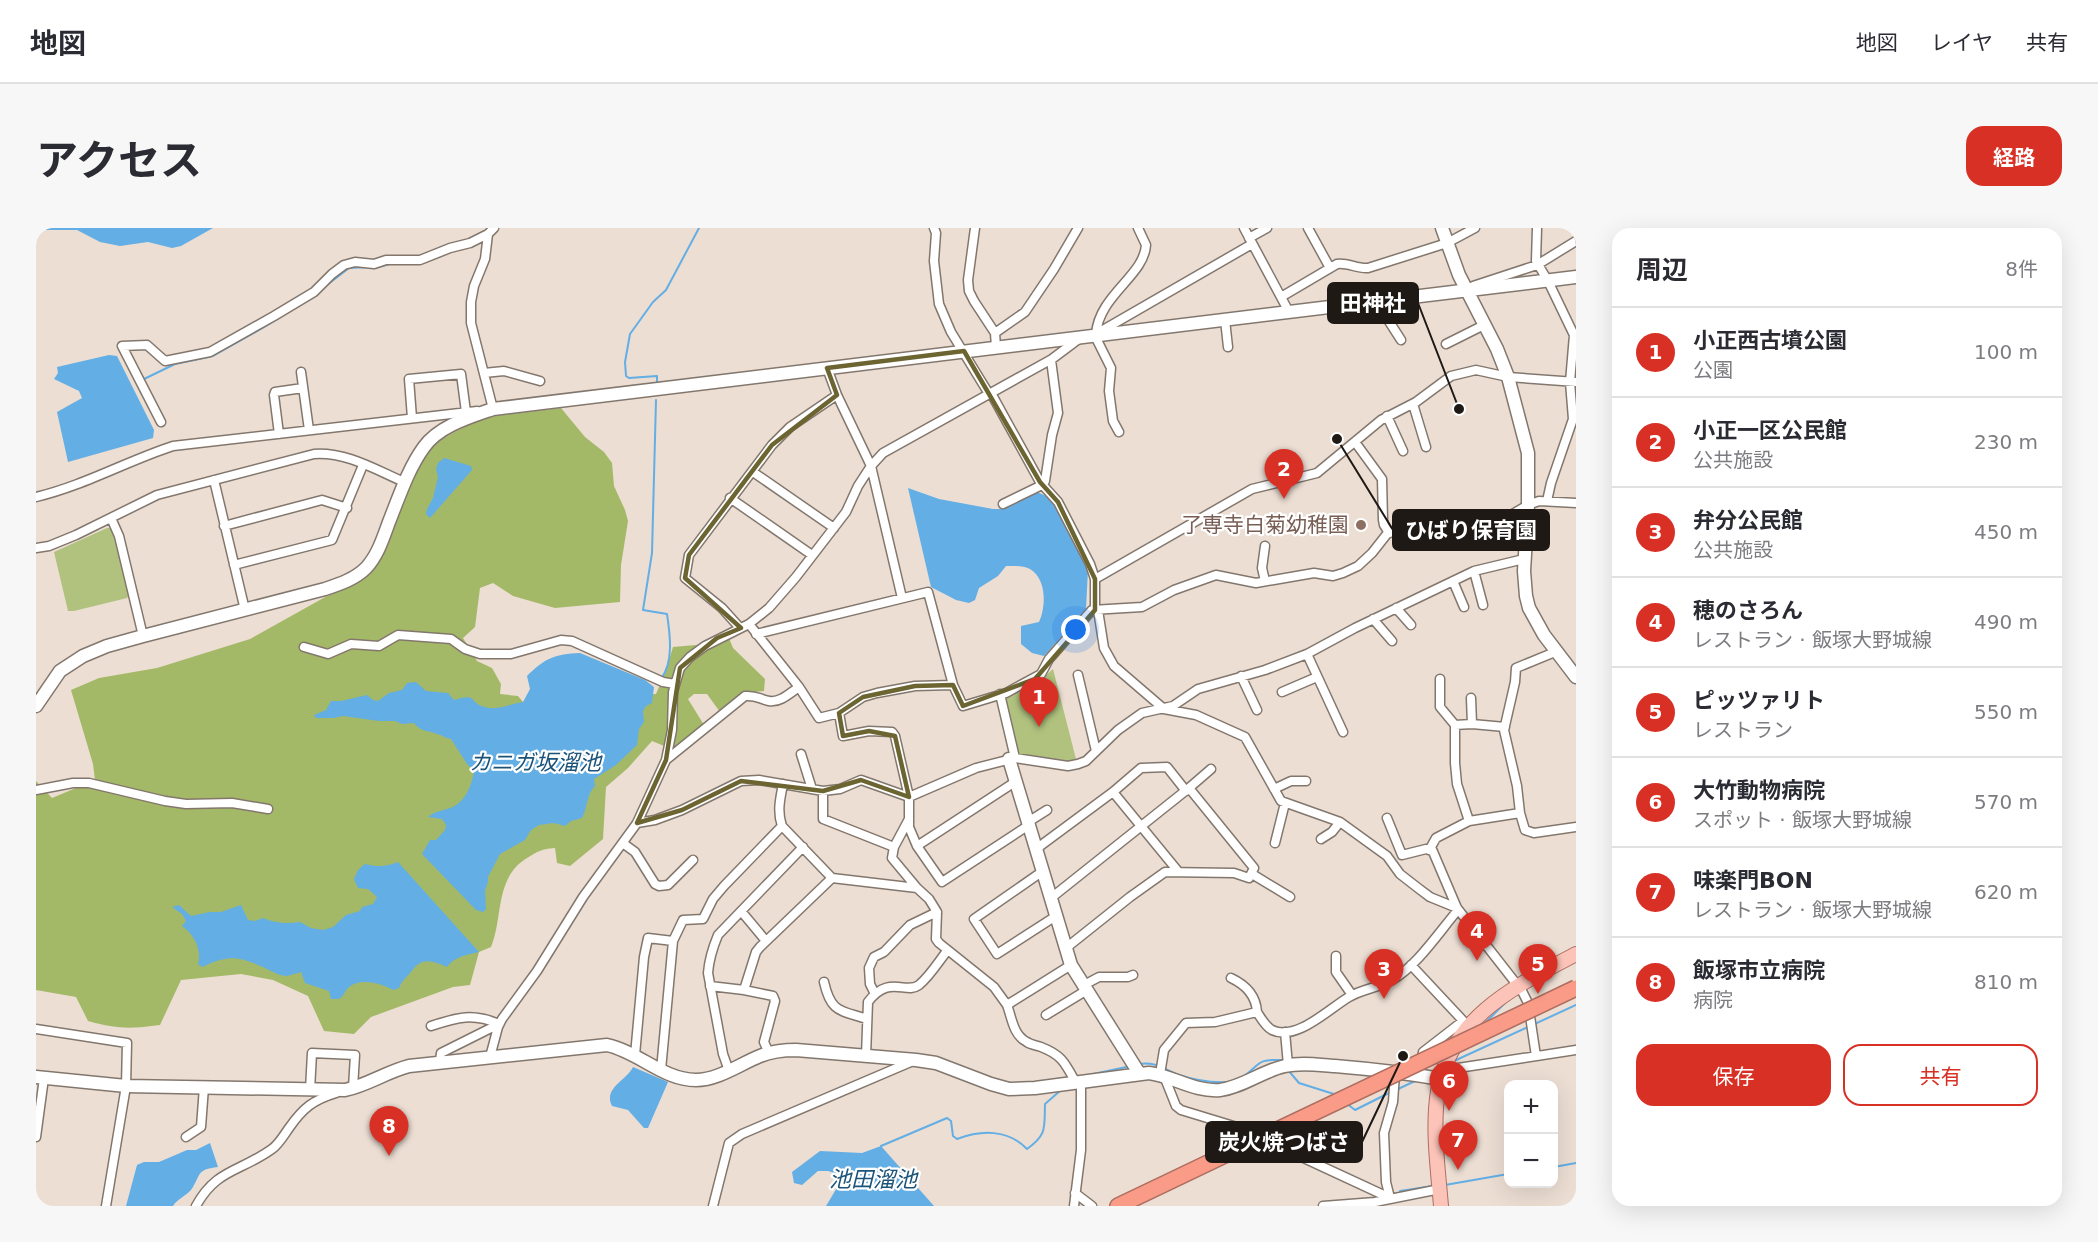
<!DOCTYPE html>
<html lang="ja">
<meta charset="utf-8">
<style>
body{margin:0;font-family:"DejaVu Sans","Noto Sans JP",sans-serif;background:#f7f7f7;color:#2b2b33}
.controls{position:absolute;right:18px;bottom:18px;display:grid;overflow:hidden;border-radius:12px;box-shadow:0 6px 24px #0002}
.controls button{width:54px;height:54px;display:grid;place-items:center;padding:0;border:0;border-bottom:2px solid #e1e1e2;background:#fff;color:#2b2b33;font:30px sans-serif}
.you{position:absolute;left:1040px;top:402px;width:21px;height:21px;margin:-15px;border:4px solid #fff;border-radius:50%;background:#1a73e8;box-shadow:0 0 0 9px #1a73e833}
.badge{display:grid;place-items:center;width:39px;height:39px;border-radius:50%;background:#d93025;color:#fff;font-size:20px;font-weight:700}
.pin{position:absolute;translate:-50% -50px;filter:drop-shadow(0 2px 3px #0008)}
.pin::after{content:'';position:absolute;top:32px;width:21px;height:18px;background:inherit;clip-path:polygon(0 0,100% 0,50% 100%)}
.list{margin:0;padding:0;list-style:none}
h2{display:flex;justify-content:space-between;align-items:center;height:78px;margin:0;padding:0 24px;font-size:26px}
h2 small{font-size:20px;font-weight:400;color:#7c7c81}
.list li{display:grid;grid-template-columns:39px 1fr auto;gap:18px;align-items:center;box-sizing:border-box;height:90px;padding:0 24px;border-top:2px solid #e1e1e2}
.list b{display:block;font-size:22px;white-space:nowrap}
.list p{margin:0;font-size:20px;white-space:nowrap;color:#7c7c81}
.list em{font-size:20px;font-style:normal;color:#7c7c81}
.actions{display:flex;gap:12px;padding:18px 24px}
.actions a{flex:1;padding:14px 0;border:2px solid #d93025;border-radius:18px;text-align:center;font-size:21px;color:#d93025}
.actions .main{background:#d93025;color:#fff}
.map{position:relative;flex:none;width:1540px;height:978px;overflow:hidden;border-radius:18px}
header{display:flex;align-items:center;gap:36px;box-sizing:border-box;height:84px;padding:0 30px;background:#fff;border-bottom:2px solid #e1e1e2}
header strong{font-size:28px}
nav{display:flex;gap:33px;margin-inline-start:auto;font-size:21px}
.intro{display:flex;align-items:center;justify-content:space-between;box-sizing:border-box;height:144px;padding:0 36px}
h1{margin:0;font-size:42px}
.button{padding:15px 27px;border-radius:18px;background:#d93025;color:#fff;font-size:21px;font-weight:700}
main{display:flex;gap:36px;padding:0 36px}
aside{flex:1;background:#fff;border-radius:18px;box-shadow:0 6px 24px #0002}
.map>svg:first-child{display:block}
.green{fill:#b0c27e}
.forest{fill:#a4b967}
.water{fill:#63aee5}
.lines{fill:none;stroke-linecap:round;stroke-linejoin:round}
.stream{stroke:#63aee5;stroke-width:2}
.street-casing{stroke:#83776d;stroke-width:11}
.secondary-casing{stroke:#83776d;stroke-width:15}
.primary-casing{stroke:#ad6e60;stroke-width:16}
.highway-casing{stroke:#ad6e60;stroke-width:18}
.street{stroke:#fff;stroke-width:8}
.secondary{stroke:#fff;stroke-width:12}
.primary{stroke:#fcc3b8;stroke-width:14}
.highway{stroke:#fa9b88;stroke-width:15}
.highway-bridge-casing{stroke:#ad6e60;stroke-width:18;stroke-linecap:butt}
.highway-bridge{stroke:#fa9b88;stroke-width:15}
.marked{fill:none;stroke:#6c6431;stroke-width:4.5;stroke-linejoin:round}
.education-dot{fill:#8d6e63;stroke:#fff;stroke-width:2}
.labels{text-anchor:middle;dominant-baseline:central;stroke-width:4.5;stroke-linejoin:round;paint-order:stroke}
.education-label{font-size:21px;fill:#785e54;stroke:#fff;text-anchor:end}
.water-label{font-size:22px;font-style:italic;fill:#1c5379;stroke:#fff}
.leader{fill:none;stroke:#1e1915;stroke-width:2}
.callout-dot{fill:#1e1915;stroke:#fff;stroke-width:2}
.callout{fill:#1e1915;stroke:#1e1915;stroke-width:2}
.callout-label{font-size:22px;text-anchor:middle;font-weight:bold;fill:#fff}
</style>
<header>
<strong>地図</strong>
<nav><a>地図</a><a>レイヤ</a><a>共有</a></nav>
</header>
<div class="intro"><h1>アクセス</h1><a class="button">経路</a></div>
<main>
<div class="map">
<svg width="1540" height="978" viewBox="0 0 1540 978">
<rect width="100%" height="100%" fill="#ecded3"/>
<path class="green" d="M71,300h3l3,6 16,61 -2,3 -53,13h-6l-14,-59z
M1017,441l24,94 -9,1 -52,-10 -12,-55 35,-18z"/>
<path class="forest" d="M525,180l24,29 19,15 8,11 2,23 11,24 3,11 -7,44 -1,37 -65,6 -42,-12 -20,-13 -13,5 -5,39 -12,11 14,23 15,7 9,16 -1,10 18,2 5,6 133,-8 9,-21 8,-26 45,-4 11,-5 4,10 32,31 -1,12 -19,2 -25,19 -13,-18h-13l-6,5 16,26 -30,25 -22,-9 -24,27 -22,19 -3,52 -33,27 -13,-3 -2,-15c-15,1 -18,4 -31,12 -29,20 -21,58 -33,87l-12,5 -9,33 -17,2 -82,30 -17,17 -30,-3 -16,-35 -35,-16 -32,-6 -60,6 -21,45c-30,4 -43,4 -72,-4l-12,-24 -40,-7v-209l16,17 43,-18 -2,-16 -22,-74 28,-12 58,-10 93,-29 77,-43 23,-9 17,-12 39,-86 20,-37 11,-10 30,-17 27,-9z"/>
<path class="water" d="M0,0h177l-32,18 -9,2 -24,-6 -28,4 -20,-4 -23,-12h-41z
M73,127l8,1 37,74 -1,8 -85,24 -11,-50 25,-14 -3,-7 -25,-12 4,-6 -1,-6z
M408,230l27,8 1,4 -42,48 -4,-4 1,-5 6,-11 5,-21 -2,-8 2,-6z
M872,260l31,11 54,10h6l36,-18 11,5 15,17 27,57 -2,39 -42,47 -12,-3 -11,-9v-18l18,-4c7,-15 8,-43 -9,-53 -6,-4 -17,-3 -24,-3l-8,10 -19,12 -4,12 -6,3 -13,-3 -25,-13z
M544,425l65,27 9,7 -2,16 -6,3 -3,5 1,11 -5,7 -2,16 -21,20 -22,14 1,7c-9,9 -7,21 -13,32l-11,3 -6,5 -11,-3 -15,2 -8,5 -6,10 -25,14 -12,23v5l-3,9 1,18 -3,3 -7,-2 -54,-56 8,-14h6l9,-10 1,-5 -4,-6 -14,-2c7,-6 14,-6 22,-9 15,-5 22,-23 24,-37l-7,-7 -16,-25c-6,-1 -9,-4 -14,-5 -10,-4 -16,-2 -23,-11l-12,1 -7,-3h-16l-36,-5 -9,2h-18l-2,-3 12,-5 5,-9h10l26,-6 6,5 5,1 11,-8 13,-3 5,-7 9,-1 10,9 22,2 6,7c25,-8 14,3 31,7 12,4 25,-3 38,-5l7,-13 -3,-13c18,-18 28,-22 53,-23z
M362,634l81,90c-12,3 -24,4 -32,15 -15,-7 -26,-10 -36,5 -5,6 -9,8 -12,16l-6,2c-11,-7 -34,-13 -45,-2 -4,4 -4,8 -9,11h-8l-2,-8 -24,-8 -4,-11c-4,1 -9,3 -14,4 -6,0 -12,-3 -18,-6 -28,-13 -37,-17 -67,-3l-4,-3c4,-14 -4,-30 -16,-38l4,-5 -4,-7 -10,-7 7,-2 12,11 19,-4h11l20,-7 7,15 7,1 8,-3c11,5 25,6 37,4l11,6 12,2 10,-3 13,-12 14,-4 2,-4 11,-3 4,-7 -9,-8 -10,-1 -4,-9 4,-9 7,-6c12,3 21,3 33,-2z
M597,839l35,15 -20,46h-4l-16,-18 -16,-4c-9,-18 14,-25 21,-39z
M174,915l8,24c-23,3 -16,7 -27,23 -5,6 -14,9 -18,16h-47l11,-41 7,-3h15l28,-12h9z
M845,918l53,60h-108l15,-25 -3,-7 -10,-3h-10l-16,14 -8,-2 -2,-11 28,-21 42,2z"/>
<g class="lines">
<path class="stream" d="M423,22l12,-4
M339,40l15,-4
M291,57l22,-17 20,-1
M106,152l33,-16 38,-8 53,-30 37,-23
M621,157v-9l-28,2 -3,-2 -1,-14 5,-28 23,-32 13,-12 33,-62
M620,172l-4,153 -9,57 24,4c3,20 7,48 -6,65
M1449,795l21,-21
M1418,833l122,-56
M1103,836c17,-2 23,4 37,10 17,6 35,9 53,8
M1252,842l11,13 38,12
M1048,848l47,-10
M1207,849c19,-14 13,-18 40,-17
M1360,862l19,-9
M1310,875l9,7 36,-18
M845,918l66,-28 4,3 2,15 4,3c24,-9 51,-10 70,10 21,-15 17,-22 18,-45l16,-14
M1518,939l22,-4
M1409,957l63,-11
M1364,963l33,-5"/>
<defs>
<path id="street" d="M898,0l2,5 -2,28 5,43 12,28 38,62
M939,0l-7,52 1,11 5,10 21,32 1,14
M1208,0l45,84
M1272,0l22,40
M1501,0l-1,33 12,20 26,54 -4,47 3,37 -22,64 -4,18
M452,6l-3,25 -11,27 -3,16v21l22,86h-3
M1213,10l18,-10
M1437,58l64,-21 39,-24
M1245,69l56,-33c10,-2 20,5 31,4l79,-25 28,-15
M1340,73l25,39
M1189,92l3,27
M959,105l30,-21 29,-43 24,-41
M1060,106c3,-39 48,-58 50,-89l-8,-17
M1410,116l38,-19
M791,140l10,27 34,71 31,132
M265,144l8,58
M448,145l20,-2 36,10
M955,165l49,89 18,20 32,62 5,15v31
M1377,176l13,43
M1351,188l16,35
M376,190l-3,-39 52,-5 5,38
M125,194l-39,-76 25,-1 18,16 45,-9 64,-36 40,-24 18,-18 12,-9 11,-3 19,2 12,-4h34l30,-12 20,-5 18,-9 6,-6
M1083,204l-6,-11 -4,-30 2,-23 -16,-32 1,-2 156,-90
M243,206l-5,-39 1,-3 28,-4
M1319,214l27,37 1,41 1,5 5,8
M717,244l81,56
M178,252l31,130
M0,269c47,-11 91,-36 137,-51l304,-35
M694,270l82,57
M967,276l39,-19 3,-4 7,-46 6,-22 -7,-53
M75,290l8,18 24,100
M188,298l98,-26 25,8
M1229,318l-3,22 3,13
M0,320l13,-2 27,-11 81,-40 157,-41c33,-2 60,15 90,28
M198,337l98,-25 31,-75
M1438,343l9,34
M1059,351l157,-90 65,-16 64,-53 35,-18 35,-26 25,-6 32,7 68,5
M1417,353l11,26
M1360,380l15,17
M1062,382l6,38 10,18 50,43 32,6 49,22 36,64 59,21 47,34 13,18 18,14 12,9 27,11
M1337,391l19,22
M713,396l50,63 20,31 20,-5 24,-16 14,-4 38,-7 38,-1
M704,400l-18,-20 -37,-30 4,-23 83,-110 18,-18 47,-32
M720,406l172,-42 25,93 10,21 43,-13 35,-19 8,-15 43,-49 50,-3 32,-17 42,-15 40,8 58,-10 19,3 10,-3 15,-7 14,-13 15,-19 5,-2 82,-4 25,-6 29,-17 11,-4 37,2
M268,419l24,7 23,-10 28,2 19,-11 53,4 14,10 15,5h31l50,-14 11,1 91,41 12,2
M1519,424l-39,16 -1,14 -11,48 13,56 3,27 5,17 9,3 42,-6
M1271,426l36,78
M1042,447l18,76
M1205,448l16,34
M1404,451v28l15,18 17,-1
M1246,464l35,-15
M1435,470l1,26 33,3
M803,485l4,23 26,-5 23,1 3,4 14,61v30l8,19 25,36 87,-57
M1419,497v38l2,21 12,37
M765,526l11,35
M979,530l53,8 10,-2 8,-3 32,-31 24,-17 31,-7 25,-17 67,-19 42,-16 48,-26 119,-57 50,-12
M630,532l79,-64c12,-1 14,3 24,5 11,2 21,-8 30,-14
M747,556c-3,15 -6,28 -1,42l50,52 85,10 12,11 8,13 -1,27 3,4 55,44 13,18 64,-40
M1153,560l22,-19
M1238,561l17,-8h15
M0,562l37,-7h16l76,18 21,3 46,-1 36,6
M787,563v28l71,28
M1077,564l64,78
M1484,585l-51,8 -33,17 -5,9 26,61 65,83 6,12 8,53
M1351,590l15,37 24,-6 6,2
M873,591l-15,28 -2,11 25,30
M992,594l19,-12
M601,595l18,-3 27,-10 59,-29 18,-1 64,11 17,-2 21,-9 48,17 67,-29 39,-10 -15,-64
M1285,611l11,-7 8,-10
M1239,615l10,-40
M588,616l11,8 20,32 4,2 9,-1 25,-25
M881,618l98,-64
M1000,621l77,-57 28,-24 26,-1 19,24
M1007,643l-69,48 23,35 59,-38
M1216,646l38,23
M1015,670l138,-110 65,80 -5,10 -15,-5 -69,-1 -35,25 -64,51
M705,683l25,30
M1300,728v16l16,23
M1375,737l57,61
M1195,750c15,7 25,17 26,34
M788,754c7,31 16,28 43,37
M1048,757l15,-8h29l5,-2
M674,758l34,4
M839,766l-5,-10 -1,-16 5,-11 10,-5 26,-27 27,-13
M971,777c5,13 6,30 20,37 4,3 9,3 14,5 21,8 24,16 35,36
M1010,787l41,-25
M395,798c27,-9 42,-13 68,-2
M0,801l91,14 -1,43 -20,120
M1249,804l3,33
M733,825l-5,-11 11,-41 -2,-5 -29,-6 12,-38 4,-5 72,-69
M599,827l9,-98 4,-19 25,3
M830,828l2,-54c21,-28 38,-7 51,-17 11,-9 20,-24 28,-34
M454,829l8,-30 4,-8 35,-48 46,-74 54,-74 29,-63 6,-30 1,-38 7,-24 10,-11 15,-11 44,-22 20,-16 27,-31 50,-65 12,-26 13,-20 12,-13 169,-94 28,-21
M404,833l1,-8 58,-29
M1385,835l2,-11 40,-31
M625,842l12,-129 10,-21 20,-1 10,-20 11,-13 58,-60
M1409,842l131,-20
M693,843l-6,-17 -15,-81c1,-13 5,-26 10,-38l85,-88
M1124,846l4,-24 22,-27 29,-1 42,-10c4,6 8,14 15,18 24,12 58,-22 77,-33 13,-8 29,-9 43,-17 25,-14 47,-48 66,-70
M1128,848l12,30 5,4 69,21 17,10 123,57
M274,862l2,-37 43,2 -2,33
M0,909l8,-59
M150,909l15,-10 3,-40
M1039,965l17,13
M1354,970l-4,-16 -2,-49 9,-31 2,-28
M160,978c20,-37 44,-34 76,-57 7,-5 12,-14 17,-21 14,-20 24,-28 47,-35
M677,978l16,-63 13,-9 171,-73
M1038,978l7,-56v-68
M1287,978l52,-4 65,-13"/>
<path id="secondary" d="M1406,0l17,47 38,74 11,28 20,76v52l-4,66 2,25 3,12 15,27 32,42
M0,478l24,-35 23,-15 24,-10 36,-10 182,-47c15,-5 30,-10 41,-21 12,-13 17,-30 23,-46 10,-25 19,-53 35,-75 15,-21 46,-30 69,-38l1083,-132
M973,531l62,206 68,108
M0,849l90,9 219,4c23,-5 41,-18 64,-24l198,-21c32,7 56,35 89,35 22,0 44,-16 64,-24 12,-5 24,-6 36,-6l120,10 20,3 55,21 18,5 26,-1 114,-15c24,3 45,19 71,17 23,-3 42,-19 65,-24 16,-4 34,-1 50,0 36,3 71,7 106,13"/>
<path id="primary" d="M1405,978c-3,-37 -9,-78 -3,-115 13,-75 78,-105 138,-137"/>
<path id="highway" d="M1082,978l134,-64"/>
</defs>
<use href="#street" class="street-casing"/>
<use href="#secondary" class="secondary-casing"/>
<use href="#primary" class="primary-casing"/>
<use href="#highway" class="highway-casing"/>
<use href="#street" class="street"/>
<use href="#secondary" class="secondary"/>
<use href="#primary" class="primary"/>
<use href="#highway" class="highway"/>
<defs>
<path id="highway-bridge" d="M1216,914l324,-154"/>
</defs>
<use href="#highway-bridge" class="highway-bridge-casing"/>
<use href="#highway-bridge" class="highway-bridge"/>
</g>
<path class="marked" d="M928,123l76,131 18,20 37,77v31l-60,69 -72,27 -10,-21 -38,1 -52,11 -24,16 4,23 26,-5 26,5 14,61 -48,-17 -38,11 -82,-10 -59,29 -45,13 29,-63 14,-92 37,-30 24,-10 -56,-50 4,-23 83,-110 65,-50 -10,-27z"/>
<circle class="education-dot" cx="1325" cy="297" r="6"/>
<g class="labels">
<g class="education-label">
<text x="1313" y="297">了専寺白菊幼稚園</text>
</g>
<g class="water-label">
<text x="499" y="534">カニガ坂溜池</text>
<text x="837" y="951">池田溜池</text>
</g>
</g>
<path class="leader" d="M1423 181L1382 75M1301 211L1357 302M1367 828L1326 914"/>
<g class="callout-dot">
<circle cx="1423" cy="181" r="6"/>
<circle cx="1301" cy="211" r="6"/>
<circle cx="1367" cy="828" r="6"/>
</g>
<g class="callout">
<rect x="1292" y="55" width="90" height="40" rx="6"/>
<rect x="1357" y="282" width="156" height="40" rx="6"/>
<rect x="1170" y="894" width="156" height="40" rx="6"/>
</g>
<g class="callout-label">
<text x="1337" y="83">田神社</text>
<text x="1435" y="310">ひばり保育園</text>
<text x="1248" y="922">炭火焼つばさ</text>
</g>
</svg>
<div class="controls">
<button>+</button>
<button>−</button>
</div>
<div class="you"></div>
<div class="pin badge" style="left:1003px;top:499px">1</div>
<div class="pin badge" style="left:1248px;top:271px">2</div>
<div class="pin badge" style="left:1348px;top:771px">3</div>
<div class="pin badge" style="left:1441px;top:733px">4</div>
<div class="pin badge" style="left:1502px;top:766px">5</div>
<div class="pin badge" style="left:1413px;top:883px">6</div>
<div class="pin badge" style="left:1422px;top:942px">7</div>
<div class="pin badge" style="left:353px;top:928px">8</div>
</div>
<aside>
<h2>周辺<small>8件</small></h2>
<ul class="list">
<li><span class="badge">1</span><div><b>小正西古墳公園</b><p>公園</p></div><em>100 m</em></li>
<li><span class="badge">2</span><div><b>小正一区公民館</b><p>公共施設</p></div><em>230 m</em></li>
<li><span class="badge">3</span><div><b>弁分公民館</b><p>公共施設</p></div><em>450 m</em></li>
<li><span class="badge">4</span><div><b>穂のさろん</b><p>レストラン · 飯塚大野城線</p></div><em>490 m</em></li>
<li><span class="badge">5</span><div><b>ピッツァリト</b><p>レストラン</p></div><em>550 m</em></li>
<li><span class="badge">6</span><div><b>大竹動物病院</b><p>スポット · 飯塚大野城線</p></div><em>570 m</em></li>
<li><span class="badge">7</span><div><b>味楽門BON</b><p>レストラン · 飯塚大野城線</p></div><em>620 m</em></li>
<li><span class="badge">8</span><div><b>飯塚市立病院</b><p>病院</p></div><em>810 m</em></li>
</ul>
<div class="actions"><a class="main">保存</a><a>共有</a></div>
</aside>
</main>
